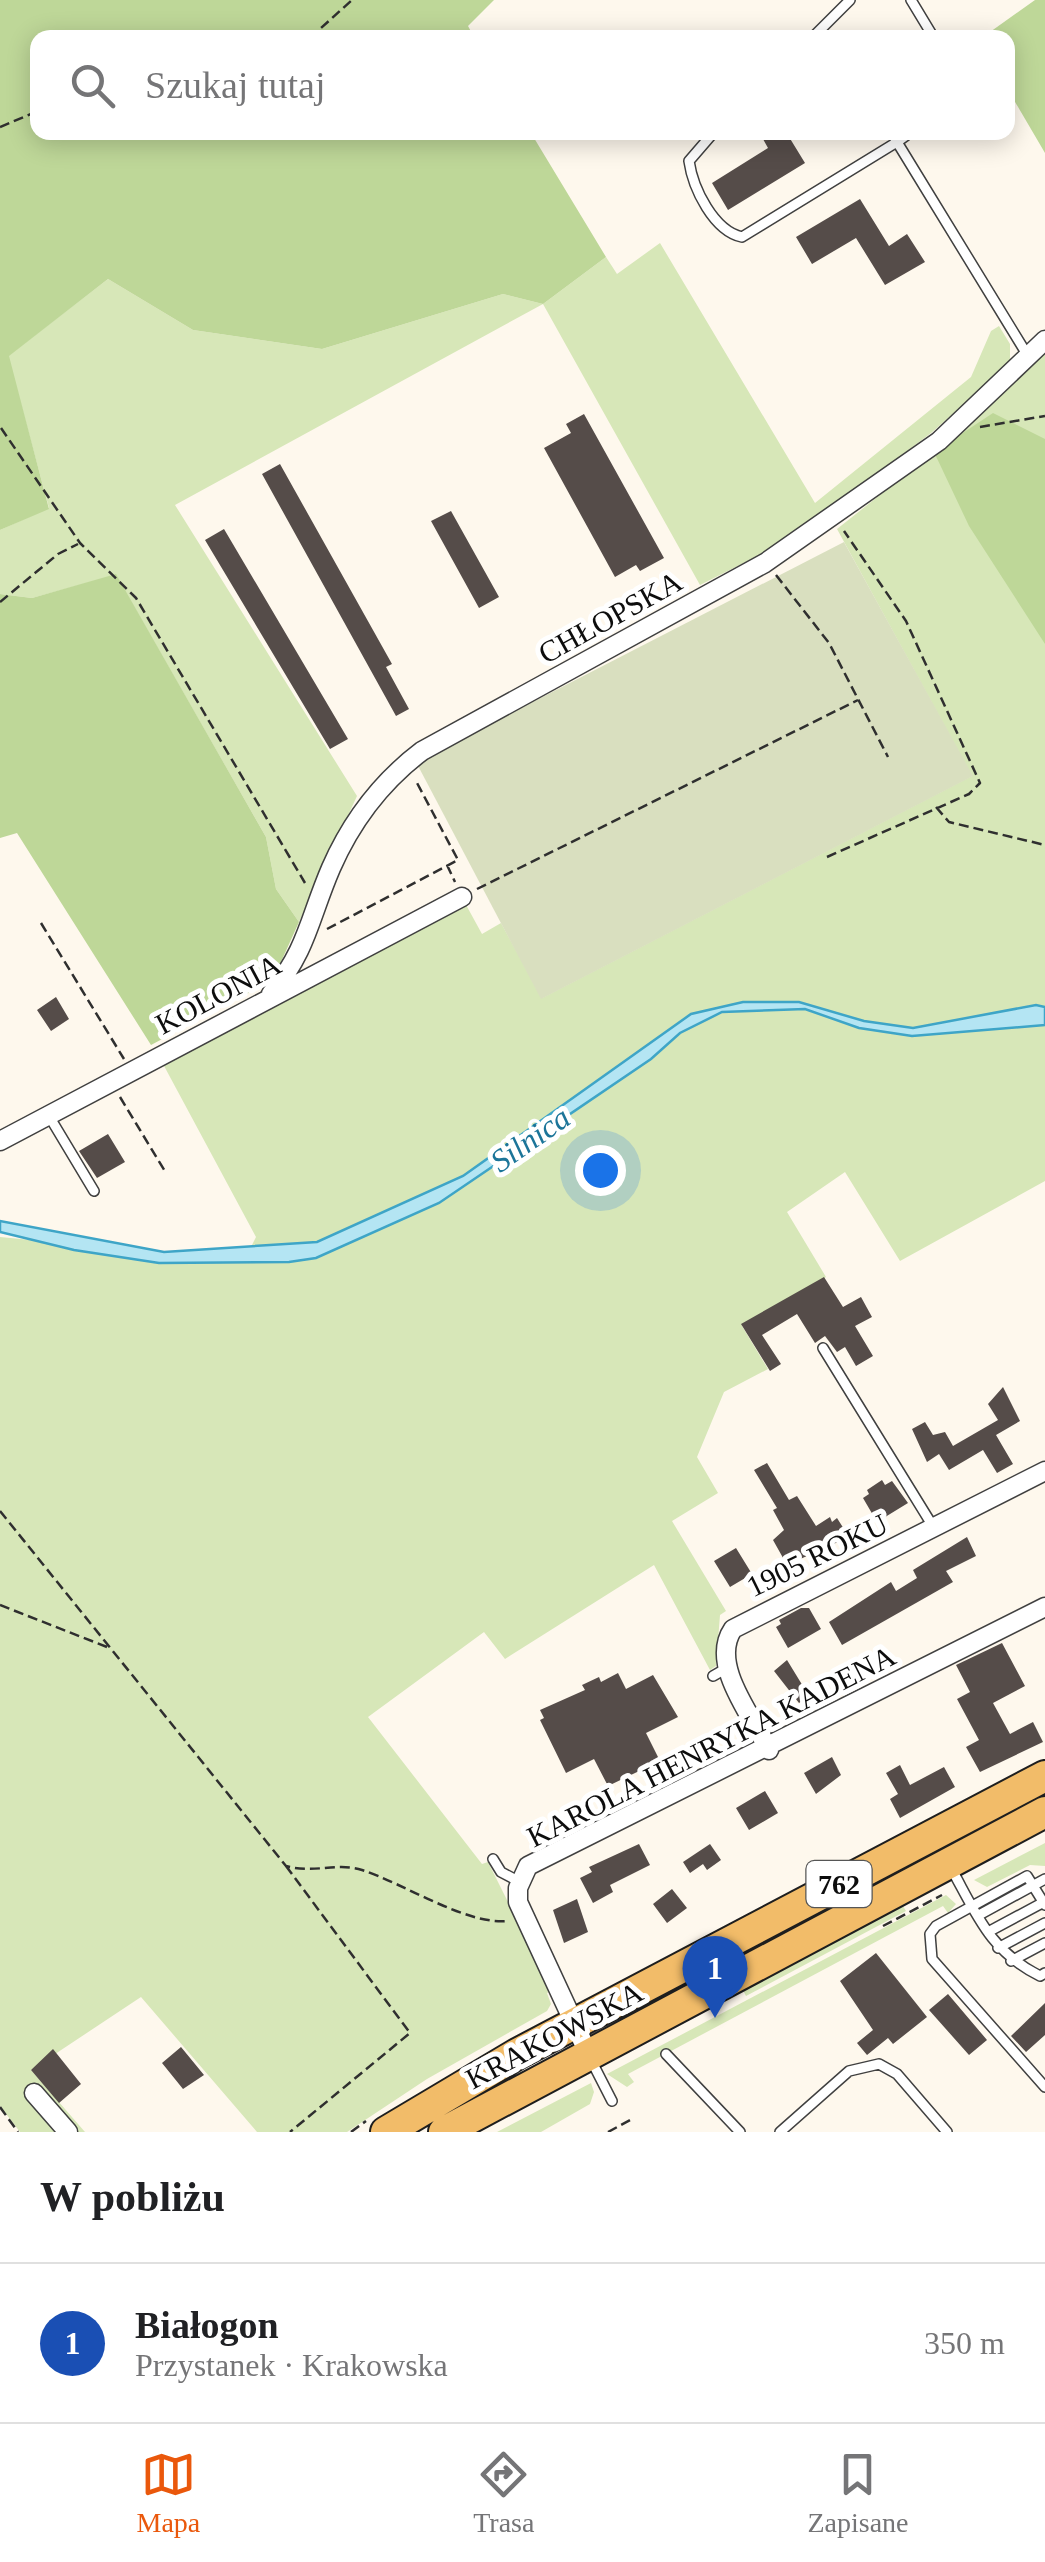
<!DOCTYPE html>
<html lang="pl">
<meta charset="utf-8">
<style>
body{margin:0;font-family:"Times New Roman",serif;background:#f6f6f6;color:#202124}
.you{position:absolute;left:600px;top:1170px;width:35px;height:35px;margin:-25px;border:8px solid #fff;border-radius:50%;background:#1a73e8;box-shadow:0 0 0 15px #1a73e833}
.badge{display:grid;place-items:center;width:65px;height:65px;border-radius:50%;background:#ea580c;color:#fff;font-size:32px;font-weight:700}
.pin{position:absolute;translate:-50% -82px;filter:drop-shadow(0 2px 5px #0008)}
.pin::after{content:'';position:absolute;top:52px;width:35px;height:30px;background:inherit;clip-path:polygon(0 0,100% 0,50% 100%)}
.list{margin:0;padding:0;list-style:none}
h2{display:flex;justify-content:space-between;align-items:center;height:130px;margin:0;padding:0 40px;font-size:42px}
h2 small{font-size:32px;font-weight:400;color:#757577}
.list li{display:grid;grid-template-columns:65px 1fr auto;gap:30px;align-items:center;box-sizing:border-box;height:160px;padding:0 40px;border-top:2px solid #e0e0e0}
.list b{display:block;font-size:38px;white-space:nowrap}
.list p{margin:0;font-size:32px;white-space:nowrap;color:#757577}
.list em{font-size:32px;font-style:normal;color:#757577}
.icon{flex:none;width:55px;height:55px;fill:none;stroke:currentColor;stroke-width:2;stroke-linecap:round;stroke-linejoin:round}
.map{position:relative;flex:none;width:1045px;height:2132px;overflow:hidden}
.search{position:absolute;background:#fff;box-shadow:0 5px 25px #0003;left:30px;right:30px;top:30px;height:110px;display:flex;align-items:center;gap:25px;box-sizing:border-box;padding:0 35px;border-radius:20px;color:#757577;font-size:38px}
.sheet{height:290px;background:#fff}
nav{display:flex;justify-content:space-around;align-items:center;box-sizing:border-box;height:140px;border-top:2px solid #e0e0e0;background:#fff;font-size:28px;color:#757577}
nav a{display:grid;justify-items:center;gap:5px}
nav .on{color:#ea580c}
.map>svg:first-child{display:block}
.green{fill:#d7e7b8}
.forest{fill:#bed798}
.cemetery{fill:#d9dfbf}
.water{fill:#b4e5f3;stroke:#3ea5c7;stroke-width:2.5}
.building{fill:#554c49}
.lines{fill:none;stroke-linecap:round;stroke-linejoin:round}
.lane-casing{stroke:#404040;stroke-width:12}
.street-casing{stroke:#404040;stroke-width:21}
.primary-casing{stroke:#1e1e1e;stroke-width:34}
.path{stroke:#2f2f2f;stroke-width:2.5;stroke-dasharray:10 5;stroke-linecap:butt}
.lane{stroke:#fff;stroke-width:9}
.street{stroke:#fff;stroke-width:18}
.primary{stroke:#f2bc69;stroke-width:30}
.labels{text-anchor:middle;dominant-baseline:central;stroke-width:10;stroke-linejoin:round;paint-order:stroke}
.shield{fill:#fff;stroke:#565656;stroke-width:2.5}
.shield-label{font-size:28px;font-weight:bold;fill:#0d0d0d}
.street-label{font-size:30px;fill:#0d0d0d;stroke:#fff}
.water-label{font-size:32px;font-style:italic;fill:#1c7599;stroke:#fff}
</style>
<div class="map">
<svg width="1045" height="2132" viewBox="0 0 1045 2132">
<rect width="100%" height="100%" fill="#fef8ed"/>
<path class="green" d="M660,243l155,260 156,-126 20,-46 8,-5 11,18v20l-79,69 -140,106 -91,46 -157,-281 -368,201 182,291 -58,126 -23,-33 -10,-52 -150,-262 -84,23 -32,-4v-64l49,-22 -41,-152 100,-77 85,51 129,19 181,-55 40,10 63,-47 11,17z
M1045,346v835l-145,80 -55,-89 -58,40 39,65 -84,49 26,43 -44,23 -27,65 21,36 -46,28 54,90 -6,4 -4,51 -6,4 -56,-105 -149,94 -21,-27 -116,85 114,147 6,-2 64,128 -5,3 4,11 -4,7 -120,68 -80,53h-90l-116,-135 -110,73 54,62h-65l-20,-26v-869l95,9 64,17 88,-8 9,-18 -93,-173 302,-161 17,31 19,-11 41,75 430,-222 -135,-247 97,-77z
M1045,1843v23l-15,-1 -43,22 -13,-7z
M946,1895l10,9 -8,9 -5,-7 -315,168 6,8 -7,5 -20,-13z
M903,1906l3,5 -160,85 -3,-6z
M591,2083l3,9 -4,12 -49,28h-44z"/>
<path class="forest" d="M0,0h494l-26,26 6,11 -436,1v94l493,1 75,124 -63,47 -40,-10 -181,55 -129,-19 -85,-51 -99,77 40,153 -49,21z
M1035,0h10v153l-37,-63v-52l-25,-1z
M993,413l52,26v205l-76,-118 -35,-74z
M116,574l150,263 10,52 23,33 -19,42 -22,24 -107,57 -134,-212 -17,5v-244l32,4z"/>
<path class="cemetery" d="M844,542l129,234 -432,223 -125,-237z"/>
<path class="water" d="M743,1002h56l65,19 49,7 123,-23 9,2v18l-133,11 -53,-8 -54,-19 -83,3 -42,21 -29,26 -212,144 -123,55 -27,4 -130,1 -85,-13 -74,-18v-11l164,31 153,-10 146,-66 228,-162z"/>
<path class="building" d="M759,132h27l19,31 -77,47 -16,-27 56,-35z
M860,199l29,47 18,-12 18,28 -40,23 -29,-47 -44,26 -16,-27z
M584,414l80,144 -24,13 -4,-6 -21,12 -71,-129 27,-15 -5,-9z
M280,464l112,200 -6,3 23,42 -13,7 -134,-242z
M451,511l48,86 -20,11 -48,-87z
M224,529l124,210 -18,10 -125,-209z
M56,997l13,22 -18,12 -14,-21z
M108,1134l17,28 -28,16 -18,-27z
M824,1277l19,30 18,-10 11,20 -17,9 18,30 -17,10 -11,-19 -8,5 -12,-16 -10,7 -18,-29 -35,21 19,29 -11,7 -29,-47z
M1003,1387l17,34 -24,14 17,29 -16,9 -14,-23 -34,20 -10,-16 -12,8 -15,-33 13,-7 8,13 12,-3 8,14 45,-26 -10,-16z
M767,1463l22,37 8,-4 19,30 14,-9 2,5 5,-4 12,19 -62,28 -14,-25 11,-10 -11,-20 4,-2 -23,-38z
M882,1480l3,5 7,-4 16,22 -31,19 -14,-24 6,-4 -2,-4z
M967,1537l9,19 -30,15 7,11 -111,63 -13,-23 62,-40 5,9 21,-13 -4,-8z
M736,1548l16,26 -22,13 -16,-26z
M801,1608h8l12,21 -33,19 -12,-21 5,-3 -2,-4z
M1002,1643l23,43 -32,17 17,31 23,-12 10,20 -63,30 -14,-25 13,-7 -22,-41 13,-7 -14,-27z
M787,1660l22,36 -10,7 -25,-32z
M618,1673l8,16 27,-14 25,42 -32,16 14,28 -52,25 -14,-27 -28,14 -26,-53 4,-2 -4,-8 45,-20 -3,-5 17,-8 2,5z
M832,1757l9,18 -25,19 -12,-21z
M900,1765l10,20 34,-18 11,20 -55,31 -10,-19 8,-5 -12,-21z
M765,1791l13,22 -29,17 -13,-22z
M639,1844l11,21 -40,20 3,7 -20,11 -13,-25 12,-6 -3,-5z
M710,1844l11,16 -14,10 -4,-6 -13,9 -7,-11z
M672,1889l15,19 -20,15 -14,-19z
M577,1899l11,33 -24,11 -11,-33z
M876,1953l51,64 -34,27 -5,-6 -21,17 -10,-12 16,-13 -33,-49z
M948,1994l39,46 -18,15 -40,-45z
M1045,2003v32l-19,17 -15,-16z
M181,2047l23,28 -21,14 -21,-26z
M53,2049l28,35 -22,19 -28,-33z"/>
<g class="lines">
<defs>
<path id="lane" d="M911,0l23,38
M812,38l38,-38
M714,132l-25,29c4,28 25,70 53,76l155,-95 131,214
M891,132l6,10 14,-10
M49,1116l45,75
M823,1348l111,180
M713,1676l14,-8
M493,1859l8,13 19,10
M951,1868c26,47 39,83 89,108l5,-3
M1045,1905l-18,-29 -91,50 -6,8 2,25 113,128
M979,1915l66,-36
M988,1932l56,-30
M998,1948l47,-25
M1011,1961l34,-18
M666,2054l74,78
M591,2060l21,41
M780,2132l69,-61 30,-7 18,10 50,58"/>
<path id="street" d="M271,994c37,-46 38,-75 60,-126 21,-48 50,-86 91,-117l343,-188 174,-122 106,-101
M0,1141l462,-244
M769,1750c-17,-34 -60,-86 -36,-121l312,-158
M588,2053l-70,-151v-14l10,-22 517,-259
M34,2093l34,39"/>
<path id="primary" d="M386,2132l131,-78 528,-278
M444,2132l601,-320"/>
</defs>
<use href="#lane" class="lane-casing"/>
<use href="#street" class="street-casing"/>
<use href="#primary" class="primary-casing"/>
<path class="path" d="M310,38l42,-38
M0,127l38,-16
M980,427l65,-11
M1,428l79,115 56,55 169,285
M776,575l53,68 59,114
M0,602l58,-48 20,-10
M936,807l13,15 96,23
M827,857l142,-63 11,-11 -74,-162 -62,-90
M447,865l8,17
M477,889l381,-189
M41,923l83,136
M327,929l131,-69 -42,-79
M120,1097l46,76
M0,1511l286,355c27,8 51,-4 76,4 41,13 104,55 145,51
M0,1605l107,42
M286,1866l124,167 -120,99
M883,1926l59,-31
M0,2107l18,25
M351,2132l15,-11
M608,2132l24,-13"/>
<use href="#lane" class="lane"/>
<use href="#street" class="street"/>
<use href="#primary" class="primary"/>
</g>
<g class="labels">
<rect class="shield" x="806.5" y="1861" width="65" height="46" rx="8"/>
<g class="shield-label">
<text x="839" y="1884">762</text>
</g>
<g class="street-label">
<text transform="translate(610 617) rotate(-29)">CHŁOPSKA</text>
<text transform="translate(218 994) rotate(-28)">KOLONIA</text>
<text transform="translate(817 1555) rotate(-26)">1905 ROKU</text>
<text transform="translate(711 1746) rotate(-27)">KAROLA HENRYKA KADENA</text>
<text transform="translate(554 2035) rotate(-28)">KRAKOWSKA</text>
</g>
<g class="water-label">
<text transform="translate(530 1139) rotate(-35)">Silnica</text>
</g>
</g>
</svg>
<div class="you"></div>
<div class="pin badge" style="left:715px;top:2018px;background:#1a4fb4">1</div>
<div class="search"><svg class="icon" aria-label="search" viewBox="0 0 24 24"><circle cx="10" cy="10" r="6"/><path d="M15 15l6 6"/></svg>Szukaj tutaj</div>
</div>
<section class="sheet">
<h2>W pobliżu<small></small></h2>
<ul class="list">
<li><span class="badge" style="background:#1a4fb4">1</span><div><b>Białogon</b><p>Przystanek · Krakowska</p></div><em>350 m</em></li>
</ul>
</section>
<nav>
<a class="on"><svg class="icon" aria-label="map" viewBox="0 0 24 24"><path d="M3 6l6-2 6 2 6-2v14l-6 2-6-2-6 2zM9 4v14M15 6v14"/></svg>Mapa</a>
<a><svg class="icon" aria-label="directions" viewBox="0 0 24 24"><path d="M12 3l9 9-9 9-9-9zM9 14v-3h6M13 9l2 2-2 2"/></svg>Trasa</a>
<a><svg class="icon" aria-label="saved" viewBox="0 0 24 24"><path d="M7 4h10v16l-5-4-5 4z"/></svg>Zapisane</a>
</nav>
